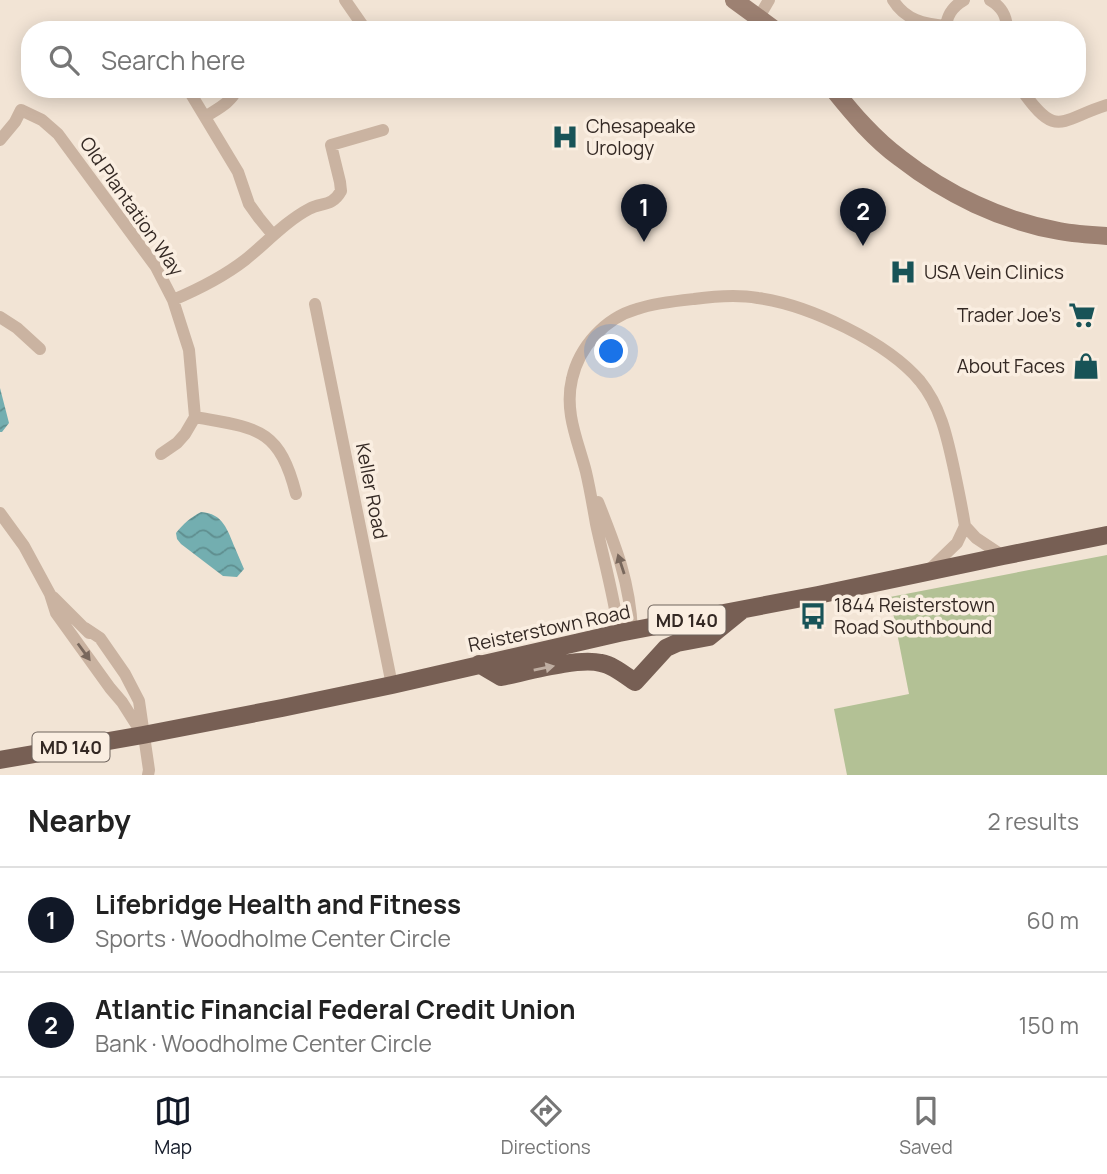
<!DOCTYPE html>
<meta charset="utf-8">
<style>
body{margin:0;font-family:Manrope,sans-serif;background:#f2f2f2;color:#222}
.you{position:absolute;left:612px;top:352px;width:24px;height:24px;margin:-18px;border:5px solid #fff;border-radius:50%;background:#1a73e8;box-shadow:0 0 0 10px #1a73e833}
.badge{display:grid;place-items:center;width:46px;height:46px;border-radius:50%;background:#111827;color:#fff;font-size:23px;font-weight:700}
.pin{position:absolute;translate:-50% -58px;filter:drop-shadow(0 2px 4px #0008)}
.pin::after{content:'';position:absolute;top:37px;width:24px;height:21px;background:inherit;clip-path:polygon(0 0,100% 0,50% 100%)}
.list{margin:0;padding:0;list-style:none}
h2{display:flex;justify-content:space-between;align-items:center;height:91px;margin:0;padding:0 28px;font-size:30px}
h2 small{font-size:23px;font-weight:400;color:#767676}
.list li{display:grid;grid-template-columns:46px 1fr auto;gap:21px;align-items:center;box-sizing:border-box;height:105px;padding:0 28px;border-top:2px solid #e0e0e0}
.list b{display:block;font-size:26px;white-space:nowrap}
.list p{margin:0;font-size:23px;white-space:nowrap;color:#767676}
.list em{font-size:23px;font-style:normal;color:#767676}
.icon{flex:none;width:38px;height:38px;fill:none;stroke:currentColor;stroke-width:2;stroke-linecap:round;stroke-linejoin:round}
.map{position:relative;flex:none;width:1107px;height:775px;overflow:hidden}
.search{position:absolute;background:#fff;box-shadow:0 4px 18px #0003;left:21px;right:21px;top:21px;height:77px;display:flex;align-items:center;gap:18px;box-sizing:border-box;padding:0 24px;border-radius:28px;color:#767676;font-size:26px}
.sheet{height:301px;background:#fff}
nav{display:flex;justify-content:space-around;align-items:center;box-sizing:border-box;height:98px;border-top:2px solid #e0e0e0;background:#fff;font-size:19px;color:#767676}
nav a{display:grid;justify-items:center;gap:4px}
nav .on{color:#111827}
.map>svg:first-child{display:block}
.grass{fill:#b3c195}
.water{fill:url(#water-waves)}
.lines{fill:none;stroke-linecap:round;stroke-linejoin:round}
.street{stroke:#cab3a1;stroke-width:12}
.secondary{stroke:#9d8172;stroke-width:18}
.primary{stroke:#775f54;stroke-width:18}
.oneway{fill:#78675c}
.oneway2{fill:#bfaea2}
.labels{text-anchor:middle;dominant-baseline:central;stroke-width:7;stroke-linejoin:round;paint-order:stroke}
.shield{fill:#faeee1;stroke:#6f645d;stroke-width:2}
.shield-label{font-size:18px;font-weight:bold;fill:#342924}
.poi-label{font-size:19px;fill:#342924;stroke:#faeee1;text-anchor:start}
.street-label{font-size:19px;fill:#342924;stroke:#faeee1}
</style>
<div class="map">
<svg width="1107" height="775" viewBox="0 0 1107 775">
<defs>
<pattern id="water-waves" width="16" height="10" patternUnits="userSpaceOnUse" patternTransform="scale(1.75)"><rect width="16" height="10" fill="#73aeb0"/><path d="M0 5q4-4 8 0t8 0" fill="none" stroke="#5f8e8f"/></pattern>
</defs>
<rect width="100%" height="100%" fill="#f2e4d5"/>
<path class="grass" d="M1107,555v220h-260l-13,-66 75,-15 -19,-97z"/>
<path class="water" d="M0,388l9,35 -7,9h-2z
M201,512c22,1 27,19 34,36 3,7 6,14 9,21l-7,8 -14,-1 -42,-32 -4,-5 -1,-6c7,-9 15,-16 25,-21z"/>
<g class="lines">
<path class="street" d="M345,0l18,26
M893,0c12,20 31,24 53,26
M990,0c12,7 17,16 17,30
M759,17l10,-17
M946,30c0,-14 6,-23 18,-30
M188,89l50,83 11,32 10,14 14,17
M1021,89c36,51 38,31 86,16
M205,117c12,-8 26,-14 32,-28
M0,140l15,-18 6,-12 21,10 16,14 98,133 17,33 16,50 6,67 -10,17 -8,9 -16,11
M173,300c26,-11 50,-23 72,-40 20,-16 41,-39 64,-51 13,-7 23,-2 32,-18l-1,-9 -9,-37 52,-15
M315,304l77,381
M0,317l17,11 23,21
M195,417c61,11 84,10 101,77
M598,502c18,45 32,80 34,129
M0,513l24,33 26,48 6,19 54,75 12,14 21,33
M928,571l29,-28 8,-17
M53,597l36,36
M85,628l15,10 25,36 14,27 10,69 -1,5
M619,633c-5,-37 -15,-72 -23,-109 -3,-17 -6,-35 -10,-52 -8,-31 -22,-60 -14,-93 7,-32 33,-61 65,-70 18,-6 38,-8 57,-10 21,-3 43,-5 64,-1 51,7 129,44 162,83 21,26 27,56 34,88 4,19 8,38 11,57l11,12 27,18"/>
<path class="secondary" d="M734,0l41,30
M833,89c20,25 41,50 67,69 46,36 102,63 159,73 16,3 32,4 48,5"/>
<path class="primary" d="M479,664l22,13c25,-5 77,-20 100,-14 12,2 24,12 34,19l31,-34 11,-5 32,-6 32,-26
M0,760l143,-25 139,-27 110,-23 227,-52 199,-38 185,-39 104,-21"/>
</g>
<defs><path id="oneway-solid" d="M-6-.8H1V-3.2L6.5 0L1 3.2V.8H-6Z" transform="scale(1.75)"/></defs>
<g class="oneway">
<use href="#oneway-solid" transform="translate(621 564) rotate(-108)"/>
<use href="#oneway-solid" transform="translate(84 652) rotate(54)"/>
</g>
<use class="oneway2" href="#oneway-solid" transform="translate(544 668) rotate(-11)"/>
<defs>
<symbol id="hospital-bare" viewBox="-9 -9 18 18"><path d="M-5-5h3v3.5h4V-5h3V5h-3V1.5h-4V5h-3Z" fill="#185357" stroke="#faeee1" stroke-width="2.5" paint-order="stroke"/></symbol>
<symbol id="supermarket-bare" viewBox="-9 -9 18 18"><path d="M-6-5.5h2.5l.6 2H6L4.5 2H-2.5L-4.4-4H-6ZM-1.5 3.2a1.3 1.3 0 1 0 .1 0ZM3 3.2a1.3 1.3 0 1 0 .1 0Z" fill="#185357" stroke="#faeee1" stroke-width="2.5" paint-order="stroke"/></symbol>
<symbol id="shop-bare" viewBox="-9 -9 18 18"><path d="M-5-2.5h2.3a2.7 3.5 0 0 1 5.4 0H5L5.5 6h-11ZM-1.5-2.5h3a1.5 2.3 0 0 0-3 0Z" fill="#185357" stroke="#faeee1" stroke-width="2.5" paint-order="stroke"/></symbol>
<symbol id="bus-bare" viewBox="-9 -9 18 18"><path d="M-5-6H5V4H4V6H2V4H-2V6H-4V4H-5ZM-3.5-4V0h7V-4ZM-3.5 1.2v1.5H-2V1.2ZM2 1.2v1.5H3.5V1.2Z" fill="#185357" stroke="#faeee1" stroke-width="2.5" paint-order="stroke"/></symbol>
</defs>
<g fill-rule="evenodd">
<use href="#hospital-bare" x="546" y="118" width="38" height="38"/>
<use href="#hospital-bare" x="884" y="253" width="38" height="38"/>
<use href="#supermarket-bare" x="1063" y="296" width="38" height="38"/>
<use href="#shop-bare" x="1067" y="347" width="38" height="38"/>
<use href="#bus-bare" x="794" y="597" width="38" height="38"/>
</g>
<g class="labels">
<g class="shield">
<rect x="648.5" y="605.5" width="77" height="29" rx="5"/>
<rect x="32.5" y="732.5" width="77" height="29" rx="5"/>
</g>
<g class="shield-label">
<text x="687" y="620">MD 140</text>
<text x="71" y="747">MD 140</text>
</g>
<g class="poi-label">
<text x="586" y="126">Chesapeake<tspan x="586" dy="22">Urology</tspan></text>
<text x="924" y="272">USA Vein Clinics</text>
<text x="1061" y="315" text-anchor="end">Trader Joe's</text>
<text x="1065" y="366" text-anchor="end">About Faces</text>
<text x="834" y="605">1844 Reisterstown<tspan x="834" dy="22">Road Southbound</tspan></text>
</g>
<g class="street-label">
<text transform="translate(132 206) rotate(55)">Old Plantation Way</text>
<text transform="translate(372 491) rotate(79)">Keller Road</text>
<text transform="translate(549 628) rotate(-12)">Reisterstown Road</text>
</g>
</g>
</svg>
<div class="you"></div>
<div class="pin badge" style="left:644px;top:242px">1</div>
<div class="pin badge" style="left:863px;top:246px">2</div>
<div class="search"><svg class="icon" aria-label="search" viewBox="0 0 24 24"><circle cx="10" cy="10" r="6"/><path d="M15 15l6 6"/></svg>Search here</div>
</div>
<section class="sheet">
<h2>Nearby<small>2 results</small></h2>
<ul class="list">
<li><span class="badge">1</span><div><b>Lifebridge Health and Fitness</b><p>Sports · Woodholme Center Circle</p></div><em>60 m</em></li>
<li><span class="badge">2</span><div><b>Atlantic Financial Federal Credit Union</b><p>Bank · Woodholme Center Circle</p></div><em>150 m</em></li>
</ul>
</section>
<nav>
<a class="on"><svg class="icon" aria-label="map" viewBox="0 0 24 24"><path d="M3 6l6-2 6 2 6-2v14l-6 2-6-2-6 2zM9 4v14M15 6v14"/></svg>Map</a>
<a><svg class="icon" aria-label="directions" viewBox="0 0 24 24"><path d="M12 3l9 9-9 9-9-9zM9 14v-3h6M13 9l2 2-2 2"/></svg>Directions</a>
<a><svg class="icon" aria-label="saved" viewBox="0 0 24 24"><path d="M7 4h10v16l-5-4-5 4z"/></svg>Saved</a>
</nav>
